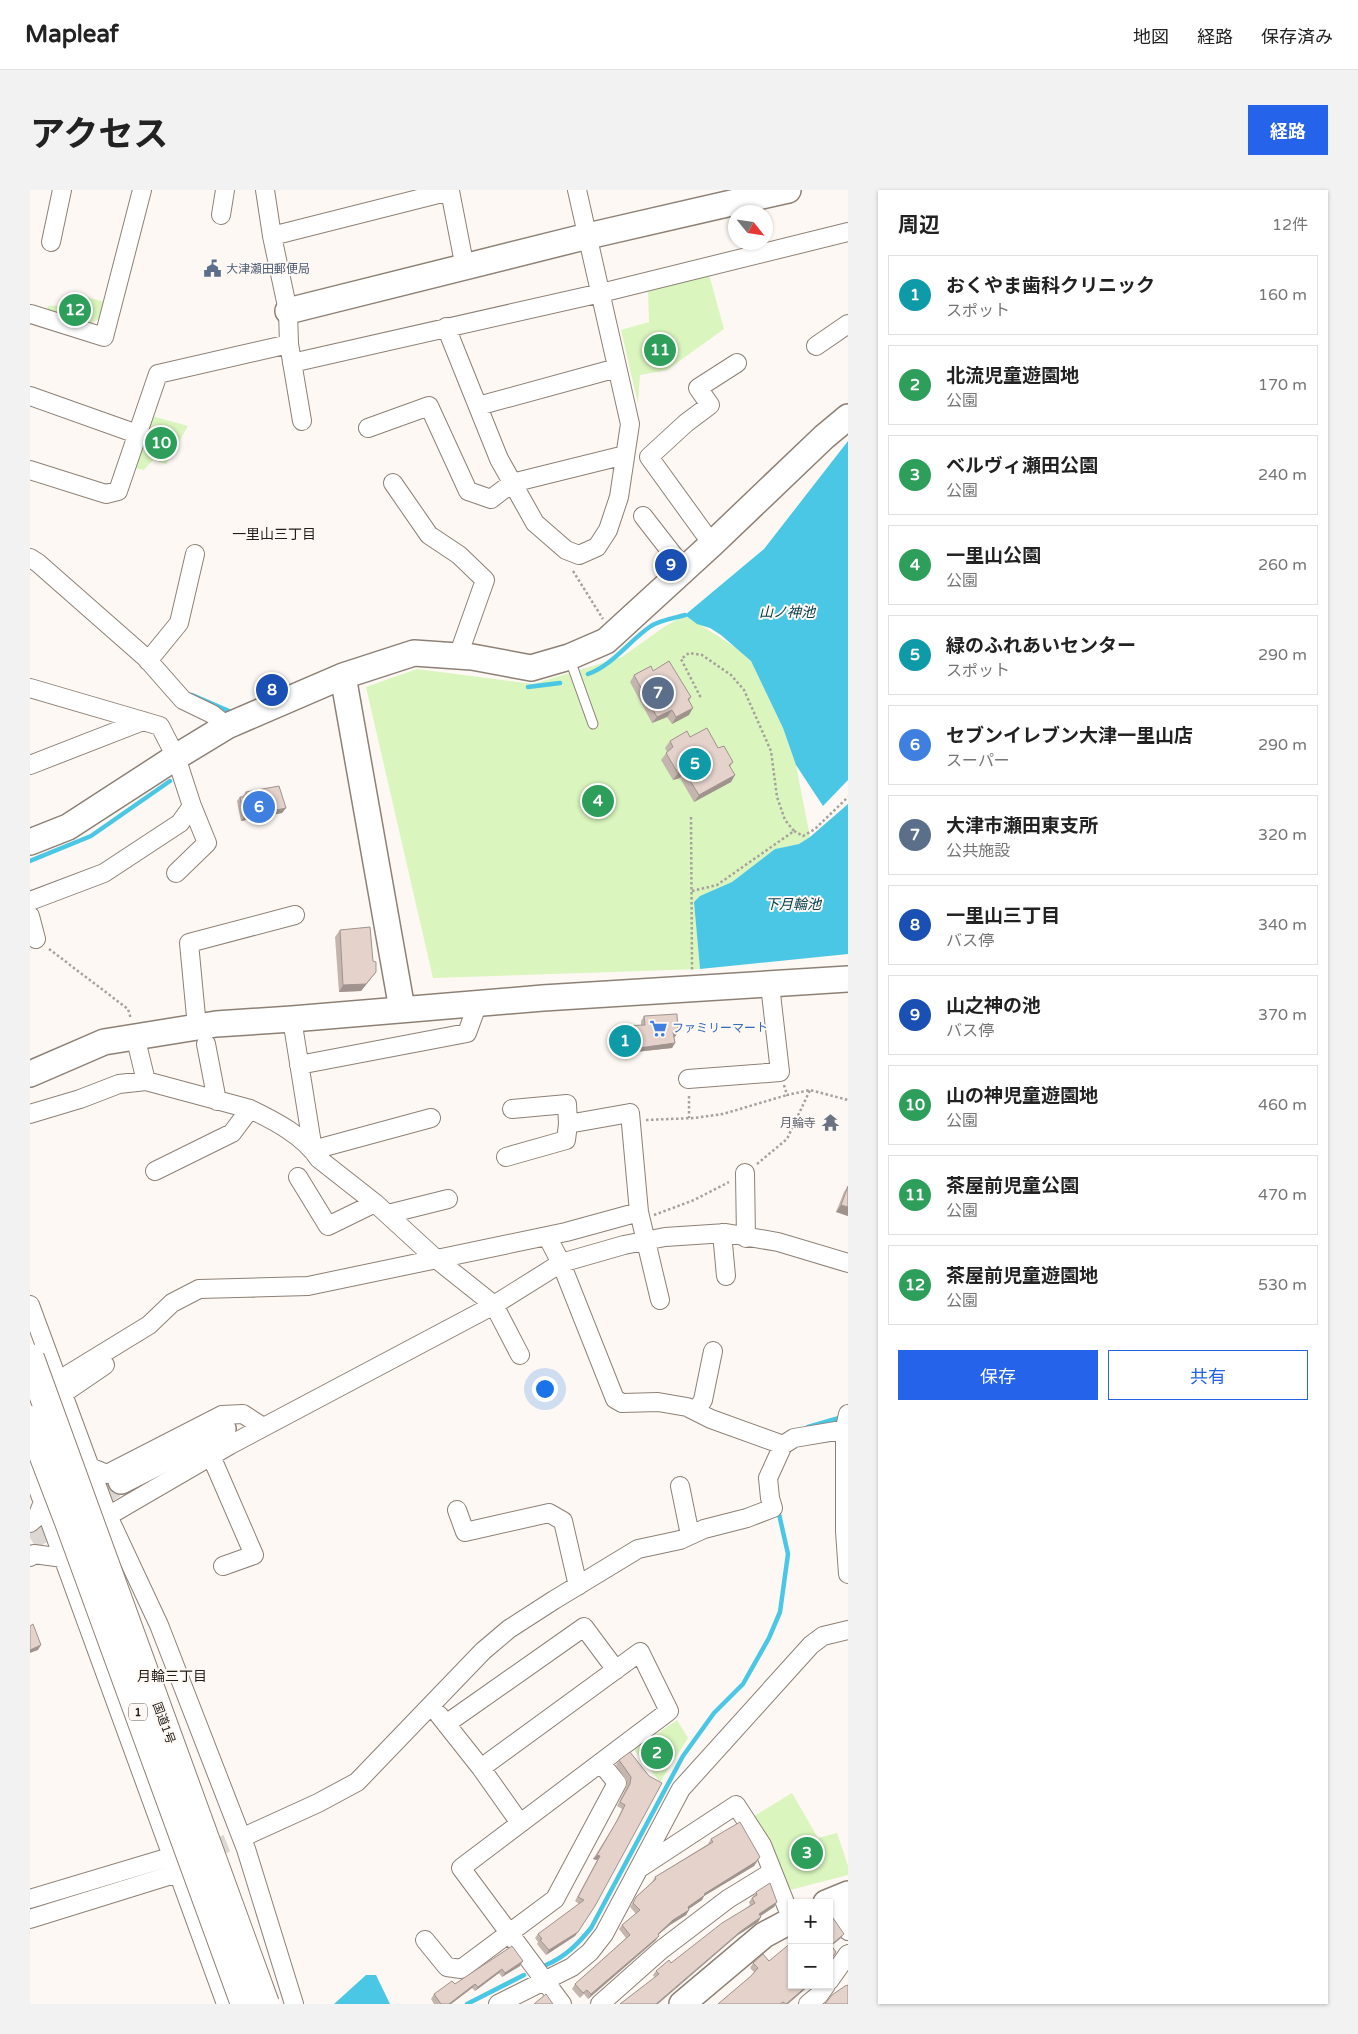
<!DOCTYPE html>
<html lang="ja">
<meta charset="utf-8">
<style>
body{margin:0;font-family:"Varela Round","Noto Sans JP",sans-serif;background:#f2f2f2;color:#222}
.controls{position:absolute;right:15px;bottom:15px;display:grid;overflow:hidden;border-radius:0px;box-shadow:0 1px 4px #0004}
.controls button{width:45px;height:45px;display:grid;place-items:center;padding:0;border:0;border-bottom:1px solid #e0e0e0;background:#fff;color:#222;font:25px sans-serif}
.compass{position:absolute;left:698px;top:15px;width:45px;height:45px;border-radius:50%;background:#fff;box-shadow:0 1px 4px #0004;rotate:120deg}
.you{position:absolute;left:514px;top:1198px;width:18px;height:18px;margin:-12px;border:4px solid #fff;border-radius:50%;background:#1a73e8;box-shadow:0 0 0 8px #1a73e833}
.badge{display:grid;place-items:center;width:32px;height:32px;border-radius:50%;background:#2563eb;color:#fff;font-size:16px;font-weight:700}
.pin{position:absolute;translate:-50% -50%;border:2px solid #fff;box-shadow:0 1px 5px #0006}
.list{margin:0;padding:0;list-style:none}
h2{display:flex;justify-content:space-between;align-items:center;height:65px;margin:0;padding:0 20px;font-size:21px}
h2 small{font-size:16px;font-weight:400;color:#767676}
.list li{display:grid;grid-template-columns:32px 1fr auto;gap:15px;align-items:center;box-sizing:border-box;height:80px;margin:0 10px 10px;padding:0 10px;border:1px solid #e0e0e0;border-radius:0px}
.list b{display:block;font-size:19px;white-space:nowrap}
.list p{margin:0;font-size:16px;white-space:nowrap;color:#767676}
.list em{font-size:16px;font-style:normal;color:#767676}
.actions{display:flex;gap:10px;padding:15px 20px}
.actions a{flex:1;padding:11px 0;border:1px solid #2563eb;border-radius:0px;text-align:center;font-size:18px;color:#2563eb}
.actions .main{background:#2563eb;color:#fff}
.map{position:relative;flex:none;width:818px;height:1814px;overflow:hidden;border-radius:0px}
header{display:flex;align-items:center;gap:30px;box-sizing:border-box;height:70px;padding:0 25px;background:#fff;border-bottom:1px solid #e0e0e0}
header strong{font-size:24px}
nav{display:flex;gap:28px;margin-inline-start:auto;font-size:18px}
.intro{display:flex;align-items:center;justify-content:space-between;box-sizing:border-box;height:120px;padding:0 30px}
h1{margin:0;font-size:35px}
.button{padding:12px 22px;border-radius:0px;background:#2563eb;color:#fff;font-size:18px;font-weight:700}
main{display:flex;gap:30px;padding:0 30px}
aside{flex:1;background:#fff;border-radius:0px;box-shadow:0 1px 4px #0004}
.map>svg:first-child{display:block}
.green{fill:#daf5bd}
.water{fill:#4ac7e4}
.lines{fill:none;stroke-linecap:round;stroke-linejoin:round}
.stream{stroke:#4ac7e4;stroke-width:4.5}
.street-tunnel{stroke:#dcd7d2;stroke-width:18;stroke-dasharray:18 9;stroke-linecap:butt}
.secondary-tunnel{stroke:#dcd7d2;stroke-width:25;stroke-dasharray:25 12;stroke-linecap:butt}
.lane-casing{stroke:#8d8076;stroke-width:11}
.street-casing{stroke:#8d8076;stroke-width:20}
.secondary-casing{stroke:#8d8076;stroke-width:28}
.path{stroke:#a6a19c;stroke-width:2.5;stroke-dasharray:2.5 2.5;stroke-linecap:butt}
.lane{stroke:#fff;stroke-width:9}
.street{stroke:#fff;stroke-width:18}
.secondary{stroke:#fff;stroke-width:25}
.highway-bridge-casing{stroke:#8d8076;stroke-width:30;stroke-linecap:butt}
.highway-bridge{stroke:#fff;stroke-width:28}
.wall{fill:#c4b5af}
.shaded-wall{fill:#a0938e}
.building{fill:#e4d2cb;stroke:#a0938e}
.labels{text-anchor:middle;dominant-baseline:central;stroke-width:4;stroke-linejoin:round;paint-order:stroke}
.shield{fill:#fdf8f3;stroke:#635f5a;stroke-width:1}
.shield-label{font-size:11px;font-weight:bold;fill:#211d18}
.service-label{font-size:12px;fill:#4e5e75;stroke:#fdf8f3;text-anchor:start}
.shop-label{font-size:12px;fill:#366cbe;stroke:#fdf8f3;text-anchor:start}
.worship-label{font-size:12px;fill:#5b616d;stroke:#fdf8f3;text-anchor:end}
.street-label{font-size:12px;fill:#211d18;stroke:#fdf8f3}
.neighbourhood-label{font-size:14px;fill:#211d18;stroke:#fdf8f3}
.water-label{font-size:14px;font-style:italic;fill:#07414d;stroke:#fdf8f3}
</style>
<header>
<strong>Mapleaf</strong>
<nav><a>地図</a><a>経路</a><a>保存済み</a></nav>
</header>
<div class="intro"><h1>アクセス</h1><a class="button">経路</a></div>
<main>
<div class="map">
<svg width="818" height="1814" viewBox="0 0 818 1814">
<rect width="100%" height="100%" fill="#fdf8f3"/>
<path class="green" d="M677,77l17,62 -57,41 -27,5 -2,29 -17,-74 28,-8 -1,-34z
M51,105l24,7 -5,16 -10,6 -44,-10 2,-8 30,-1z
M122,226l36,10 -22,38 -13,-4 -9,10 -9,-2z
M655,425l53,34 13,12 32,67 13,37 14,72 -11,7 -24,5 -43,33 -31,14 -7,6 6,67 -267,9 -67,-291 51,-18 116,15 89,-27 42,-30z
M647,1530l11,18 -28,44 -26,-32z
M762,1603l26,45 19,-5 11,33v9l-62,16 -37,-72z"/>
<path class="water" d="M818,251v339l-25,26 -27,-41 -13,-37 -32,-67 -30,-26 -11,-7 -13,-4 -12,-9 79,-66z
M818,614v150l-148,15 -6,-67 6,-6 32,-14 43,-33 24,-5 11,-7z
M336,1785h10l14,29h-56z"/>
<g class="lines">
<path class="stream" d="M558,484c25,-9 42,-34 63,-48 10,-6 24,-8 34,-11
M498,497l32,-4
M162,505l37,16
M0,671l61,-25 79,-55
M778,1237l31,-9
M516,1775c19,-8 32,-21 45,-37l92,-172 31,-43 29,-29 26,-46 11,-26 8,-58 -9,-40
M437,1814l57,-29"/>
<path class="street-tunnel" d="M130,1680l90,-36"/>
<path class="secondary-tunnel" d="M0,1348l91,-57"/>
<defs>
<path id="lane" d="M539,467l24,67"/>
<path id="street" d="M235,0l7,46 16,75 1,33 13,77
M191,25l4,-25
M242,46l178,-45 15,77
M21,52l11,-52
M1,124l73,23 38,-147
M416,137l53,132 36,64 31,27 13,5 18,-8 11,-17 11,-33 11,-73 -53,-234
M786,156l32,-22
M262,173l309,-70 247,-61
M0,206l107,38
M448,216l139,-38
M338,238l61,-22 39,85 23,8 21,-16 113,-28
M0,280l76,24 12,-3 40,-117 131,-30
M363,293l36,52 30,20 26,25 -27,76
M613,326l42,54
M682,354l-63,-87 37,-34 24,-18 -12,-17 39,-25
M0,368l8,5 108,95 37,42 29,14 15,12
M118,471l31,-38 16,-69
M0,498l130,38 16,31 16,49 -12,17 -76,50 -74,28
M0,575l113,-44
M146,683l31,-30 -15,-37
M0,726l6,23
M262,829l21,131
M167,837l-8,-84 106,-28
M105,846l11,45
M176,854l11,57
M269,875l168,-32 11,-30
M658,889l92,-7 -10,-87
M0,924l50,-15 39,-15 27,-3 104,28c25,12 54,27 69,50l56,44 60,55 59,47 26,50
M283,960l118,-32
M476,967l60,-17 2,-16
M125,981l77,-38 18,-24
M715,983l1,65
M268,987l30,49 47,-23
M609,1022l21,88
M358,1024l60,-15
M692,1043l4,43
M517,1046l14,27 54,136 7,4 36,-1 29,5 24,12 72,26
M0,1115l78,211 51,109 87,224 48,155
M39,1184l80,-49 23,-22 27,-14 109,-3 258,-54 73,-20 -9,-99 -62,11 -1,-20 -55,5
M34,1203l41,-28
M666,1221l7,-11 10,-49
M818,1224l-3,14v103l3,43
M181,1266l43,99 -31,11
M0,1277l196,537
M60,1277l17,7 115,-59 21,-1 20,13
M650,1296l10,49
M427,1320l8,22 84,-19 14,8 15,65
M78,1326l122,-71 264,-140 67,-42 63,-18 41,-8 61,-4 52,9 70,21
M0,1333l7,-6 6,-15
M0,1367l4,-3 29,4
M409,1525l42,53 39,55
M416,1534l138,-97 32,43
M451,1578l159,-116 29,59 -208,157 101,136
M220,1644l68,-31 39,-21 126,-131 26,-22 45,-29 84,-51 42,-9 24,-11 43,-11 26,-10 -3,-10 -2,-20 15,-33 11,-7 54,-9
M610,1678l96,-63 26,40 30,75
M805,1708l13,33
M0,1709l143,-43
M0,1729l148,-46
M395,1750l22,27 14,2 94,-70 62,-116 -16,-20
M799,1791l19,-27
M468,1814l74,-37 18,-15 14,-18 77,-145 130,-144 12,-9 25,-6
M570,1814l61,-54 67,-51 44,-27
M778,1814l11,-9 7,-10"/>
<path id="secondary" d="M258,121l300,-75 200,-46
M313,486l59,333
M0,652l38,-15 108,-70 51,-31 116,-50 71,-23 58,4 59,11 38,-11 37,-16 106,-97 112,-107 24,-20
M0,884l74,-32 112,-18 76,-5 251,-21 305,-19
M91,1291l102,-52
M796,1713l22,-9
M652,1814l82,-69 28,-15"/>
</defs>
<use href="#lane" class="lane-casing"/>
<use href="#street" class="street-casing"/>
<use href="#secondary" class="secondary-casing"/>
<path class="path" d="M543,381l30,48
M661,627l1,154
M764,641l9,5 12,-7 33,-32
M662,701l25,-6 77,-54 -9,-11 -8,-23 -6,-46 -27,-61 -13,-15 -29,-20 -13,-2 -8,6 20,39
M19,759l79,60 3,10
M754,895l3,10 23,-5 38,10
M659,906v22
M616,930l48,-2 29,-4 64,-19
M727,974l30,-25 23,-49
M624,1025l40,-15 35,-18"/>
<use href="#lane" class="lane"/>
<use href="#street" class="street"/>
<use href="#secondary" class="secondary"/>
<defs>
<path id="highway-bridge" d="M0,1168l235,646
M0,1230l39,102 176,482"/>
</defs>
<use href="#highway-bridge" class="highway-bridge-casing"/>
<use href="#highway-bridge" class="highway-bridge"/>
</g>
<path class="wall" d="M623,481l38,26 -2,4v14l-17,9 -5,-7 -15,6 -22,-41 4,-7z
M660,547l28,11 15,14 -3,5 5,8 -4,7 -37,20 -14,-24 -7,2 -12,-20 6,-8 -2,-4 5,-7z
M216,602l40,16 -4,5 -41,8 -4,-20 3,-4h2z
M310,740l33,31 3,11 -15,19 -22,1 -4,-55z
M614,826l31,21h-1l1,6 -3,5 -37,4h-19l-1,-22 3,-4 23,-1v-4z
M818,996v30l-12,-4 8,-20z
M589,1570l30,16 -74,160 -29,19 -9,-11 1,-2 -3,-4 3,-4 41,-30 -4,-3 22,-41 -4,-1 22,-35 7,-15 -5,-3 9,-18 1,-6 -11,-17z
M681,1649l49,18 -6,9 -50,30 -2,4 -13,9v1l-3,5 -16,10 -12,10 -2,5 -68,59 -4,-5 -4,4 -8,-9 3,-5 51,-46 -7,-9 3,-4 14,-11 -6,-7 6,-10 16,-15 3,-5 53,-33z
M726,1702l21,10 -3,5 -14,9 1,1 -3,5 -20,13 -84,42 -1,-2 3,-4 15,-8 79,-58 -1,-3z
M482,1756l8,20 -18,11 -3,-4 -24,18 -3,-3 -21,16h-17l-3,-5 3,-5 21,-10z
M723,1773l35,41h-70l33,-28 3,-4 -4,-4z"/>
<path class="shaded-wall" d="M663,518l-4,7 -17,9 4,-7z
M642,520l-5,7 -15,6 5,-6z
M654,581l-4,7 -7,2 5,-7z
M705,585l-4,7 -37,20 5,-7z
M256,618l-4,5 -41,8 3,-4z
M346,782l-15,19 -22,1 4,-7z
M643,842h5l-3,5 -5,-1z
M645,853l-3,5 -37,4h-19l3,-4z
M811,1015l7,2v9l-12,-4z
M11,1455l-3,5 -8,3v-3z
M567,1665l3,1 -3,4 -4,-1z
M730,1667l-6,9 -50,30 -2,4 -18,12 4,-5 16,-13z
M747,1712l-3,5 -18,12 3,-5z
M659,1720l-3,5 -16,10 -16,13 4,-4 15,-14z
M731,1727l-3,5 -20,13 -80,69h-2l85,-73z
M548,1742l-3,4 -29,19 3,-5z
M814,1744l-3,4 -12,10 2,-3z
M629,1746l-3,4 -68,59 3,-5z
M493,1771l-3,5 -18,11 3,-4z
M472,1779l-3,4 -24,18 3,-4z
M445,1794l-3,4 -21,16h-2z
M778,1795h2l-22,19h-2z"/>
<path class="building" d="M639,471l22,36 -3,2 5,9 -17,9 -4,-7 -15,7 -23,-42 17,-9 2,5z
M677,538l11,20 6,-2 9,16 -4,3 6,10 -36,20 -15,-24 -6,2 -12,-20 7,-6 -3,-6 17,-10 3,6z
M249,596l7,22 -42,9 -4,-20h7l-1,-5z
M340,737l3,34 3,1v10l-10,12 -23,1 -3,-55z
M647,824l1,18h-5l2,11 -36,5h-20l-1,-22 27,-1 -1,-9z
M818,996v21l-7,-2z
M3,1434l8,21 -11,5v-24z
M600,1562l19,24 13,7 -67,123 -17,26 -29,18 -9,-10 2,-1 -4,-5 46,-34 -6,-3 22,-41 -3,-1 21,-36 7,-14 -5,-3 10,-18 1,-7 -12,-17z
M710,1632l20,35 -3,3v1l-53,33 1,1 -17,12 1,3 -16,10 -15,14 1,2 -68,58 -4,-4 -4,3 -8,-9 55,-49 -8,-10 18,-15 -7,-7 3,-6 20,-18 -1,-2 58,-35 -2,-3z
M740,1693l7,19 -18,12 2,3 -20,14 -85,73h-36l39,-30 -3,-3 13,-11 2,3 51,-40 33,-20 -3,-5 5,-3 -1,-3z
M803,1728l11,16 -13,11 5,7 -7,10v-42z
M762,1752v43h16l-22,19 -3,-2 -3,2h-62l33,-28 7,-8 -5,-5 10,-9 6,7z
M482,1756l11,15 -18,12 -3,-4 -24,18 -3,-3 -26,20h-8l-7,-10 18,-13 3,3z
M818,1795v19h-23l7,-9 13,-9z
M516,1804l7,10h-19z"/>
<defs>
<symbol id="civic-bare" viewBox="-9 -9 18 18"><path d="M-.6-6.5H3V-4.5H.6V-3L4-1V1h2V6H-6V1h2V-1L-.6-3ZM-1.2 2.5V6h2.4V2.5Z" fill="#5c6f8a" stroke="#fdf8f3" stroke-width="2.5" paint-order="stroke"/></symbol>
<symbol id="supermarket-bare" viewBox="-9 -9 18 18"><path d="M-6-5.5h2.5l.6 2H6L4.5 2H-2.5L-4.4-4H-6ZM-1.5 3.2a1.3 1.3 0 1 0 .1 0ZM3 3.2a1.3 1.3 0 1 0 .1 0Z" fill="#3f7fe0" stroke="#fdf8f3" stroke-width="2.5" paint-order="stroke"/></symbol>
<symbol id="temple-bare" viewBox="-9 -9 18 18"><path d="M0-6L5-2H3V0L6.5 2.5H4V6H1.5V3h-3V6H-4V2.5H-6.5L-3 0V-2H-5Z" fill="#6b7280" stroke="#fdf8f3" stroke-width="2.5" paint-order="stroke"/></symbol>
</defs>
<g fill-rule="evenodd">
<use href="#civic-bare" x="170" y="66" width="25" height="25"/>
<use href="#supermarket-bare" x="616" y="826" width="25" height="25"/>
<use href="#temple-bare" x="788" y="920" width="25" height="25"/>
</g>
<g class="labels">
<rect class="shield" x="99" y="1513.5" width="18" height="17" rx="4"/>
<g class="shield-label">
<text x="108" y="1522">1</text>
</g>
<g class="service-label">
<text x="196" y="79">大津瀬田郵便局</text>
</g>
<g class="shop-label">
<text x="642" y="838">ファミリーマート</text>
</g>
<g class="worship-label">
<text x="786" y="933">月輪寺</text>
</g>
<g class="street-label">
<text transform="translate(134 1533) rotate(70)">国道1号</text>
</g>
<g class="neighbourhood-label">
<text x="244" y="344">一里山三丁目</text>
<text x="142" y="1486">月輪三丁目</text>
</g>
<g class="water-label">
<text x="757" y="422">山ノ神池</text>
<text x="763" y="714">下月輪池</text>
</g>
</g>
</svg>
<div class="controls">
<button>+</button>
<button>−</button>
</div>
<svg class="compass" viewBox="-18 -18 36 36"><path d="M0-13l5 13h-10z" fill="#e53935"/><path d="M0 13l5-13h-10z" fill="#767676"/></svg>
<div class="you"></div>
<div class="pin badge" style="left:595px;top:851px;background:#0f9aa8">1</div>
<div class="pin badge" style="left:627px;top:1563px;background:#2e9e5b">2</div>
<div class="pin badge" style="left:777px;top:1663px;background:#2e9e5b">3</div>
<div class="pin badge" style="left:568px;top:611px;background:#2e9e5b">4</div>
<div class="pin badge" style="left:665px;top:574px;background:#0f9aa8">5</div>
<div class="pin badge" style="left:229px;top:617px;background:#3f7fe0">6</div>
<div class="pin badge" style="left:628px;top:503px;background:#5c6f8a">7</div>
<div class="pin badge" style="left:242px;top:500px;background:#1a4fb4">8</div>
<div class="pin badge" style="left:641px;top:375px;background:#1a4fb4">9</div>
<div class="pin badge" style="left:131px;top:253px;background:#2e9e5b">10</div>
<div class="pin badge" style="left:630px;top:160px;background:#2e9e5b">11</div>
<div class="pin badge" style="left:45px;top:120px;background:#2e9e5b">12</div>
</div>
<aside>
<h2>周辺<small>12件</small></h2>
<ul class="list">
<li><span class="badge" style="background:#0f9aa8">1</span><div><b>おくやま歯科クリニック</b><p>スポット</p></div><em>160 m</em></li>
<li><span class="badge" style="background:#2e9e5b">2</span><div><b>北流児童遊園地</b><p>公園</p></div><em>170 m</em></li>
<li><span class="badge" style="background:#2e9e5b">3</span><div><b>ベルヴィ瀬田公園</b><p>公園</p></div><em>240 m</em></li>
<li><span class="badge" style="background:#2e9e5b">4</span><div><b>一里山公園</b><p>公園</p></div><em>260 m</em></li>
<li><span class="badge" style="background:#0f9aa8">5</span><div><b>緑のふれあいセンター</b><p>スポット</p></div><em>290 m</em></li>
<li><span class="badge" style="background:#3f7fe0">6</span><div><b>セブンイレブン大津一里山店</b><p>スーパー</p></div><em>290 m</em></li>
<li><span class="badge" style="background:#5c6f8a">7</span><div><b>大津市瀬田東支所</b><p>公共施設</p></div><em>320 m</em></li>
<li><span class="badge" style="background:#1a4fb4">8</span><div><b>一里山三丁目</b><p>バス停</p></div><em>340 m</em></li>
<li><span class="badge" style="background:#1a4fb4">9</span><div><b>山之神の池</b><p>バス停</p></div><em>370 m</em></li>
<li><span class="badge" style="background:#2e9e5b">10</span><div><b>山の神児童遊園地</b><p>公園</p></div><em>460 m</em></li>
<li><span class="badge" style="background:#2e9e5b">11</span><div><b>茶屋前児童公園</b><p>公園</p></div><em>470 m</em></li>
<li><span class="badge" style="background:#2e9e5b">12</span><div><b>茶屋前児童遊園地</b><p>公園</p></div><em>530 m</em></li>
</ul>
<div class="actions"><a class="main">保存</a><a>共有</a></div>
</aside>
</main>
